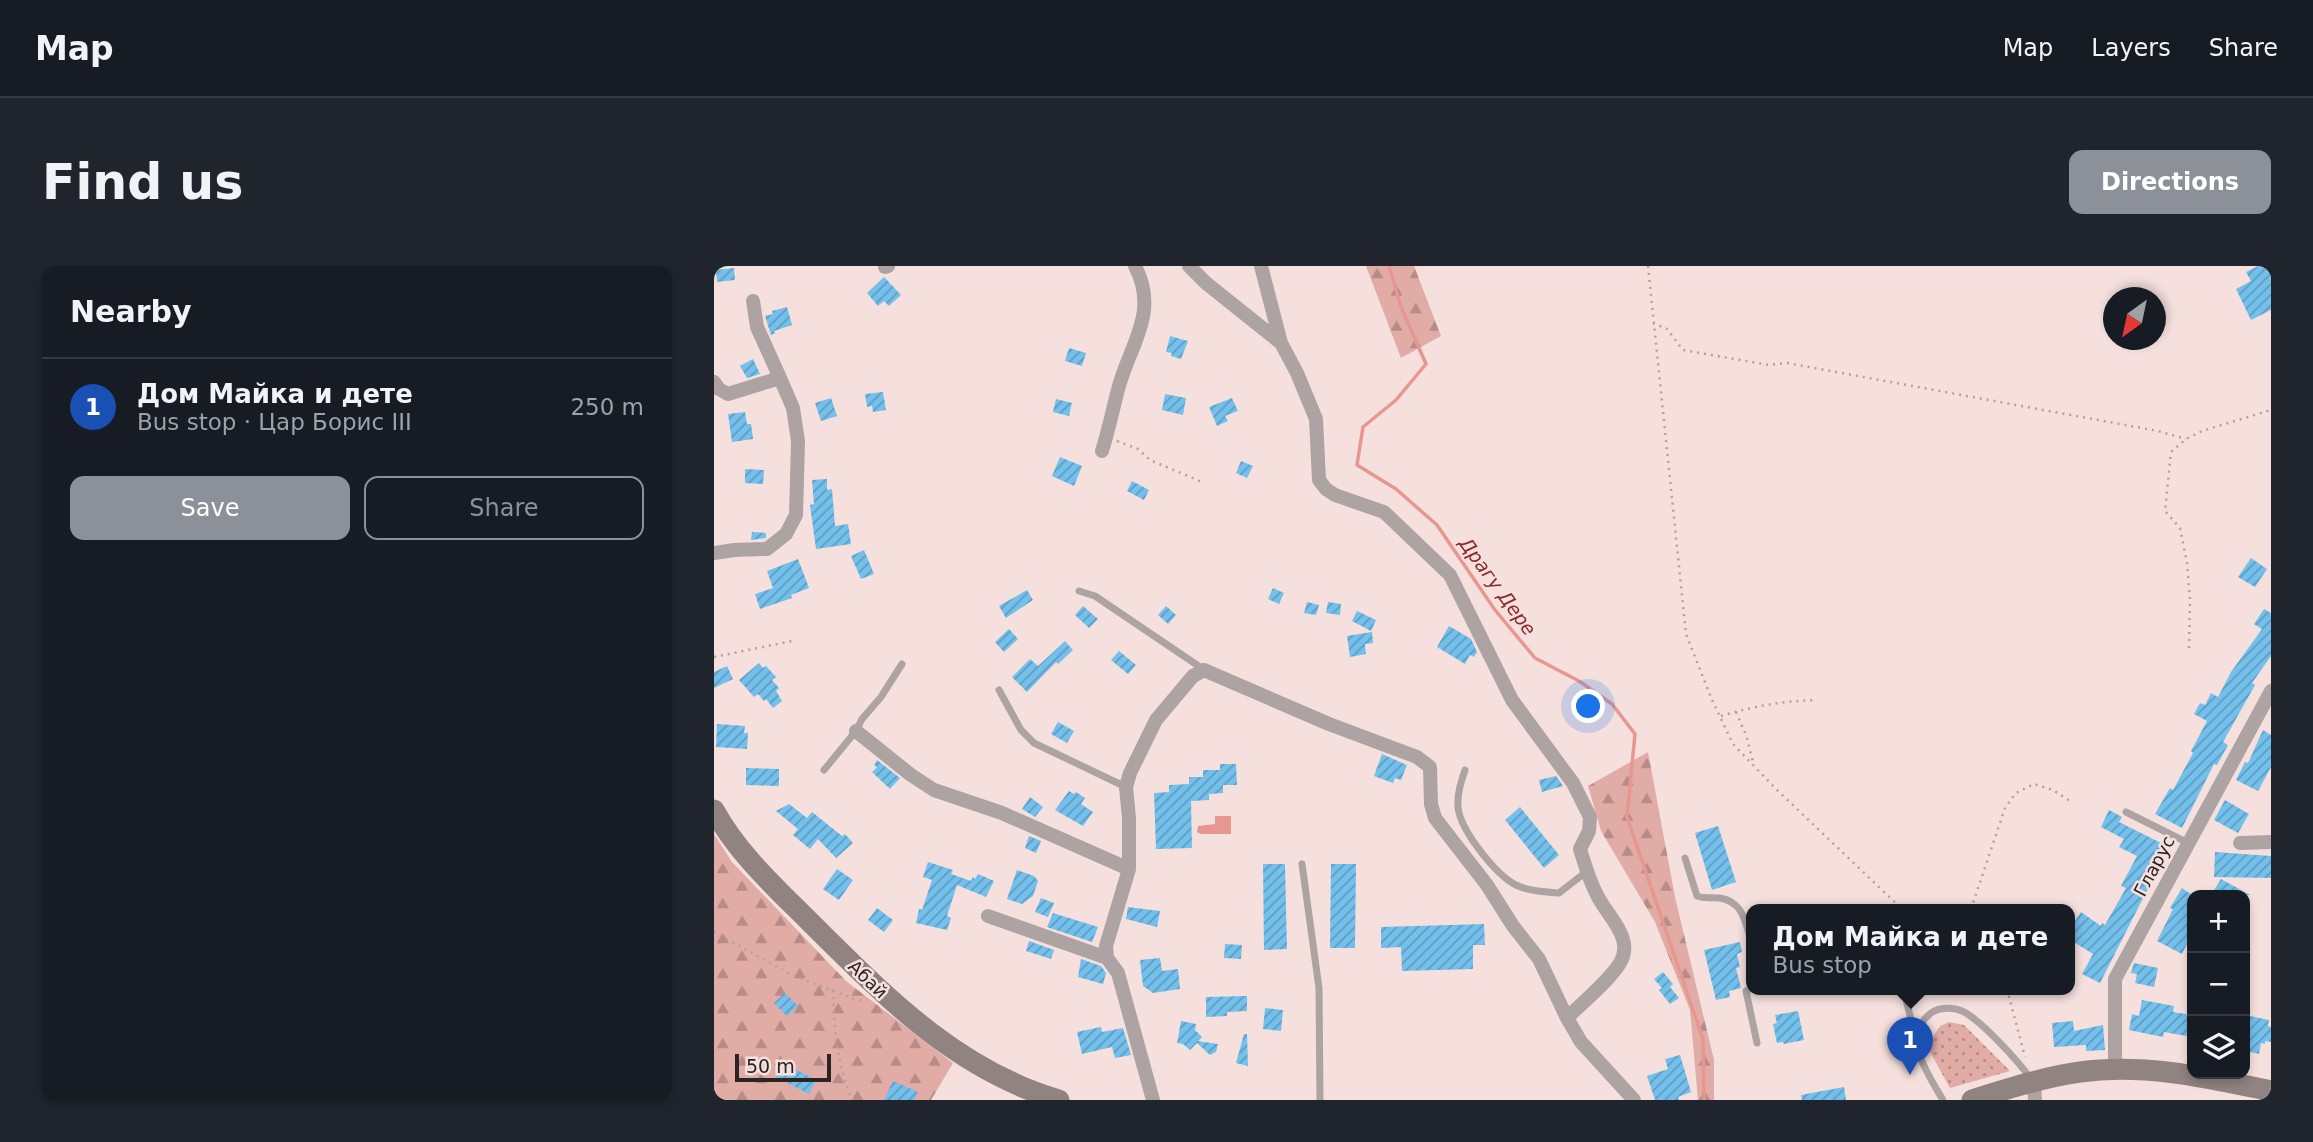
<!DOCTYPE html>
<meta charset="utf-8">
<style>
body{margin:0;font-family:"DejaVu Sans",sans-serif;background:#20242c;color:#f1f3f6}
.controls{position:absolute;right:21px;bottom:21px;display:grid;overflow:hidden;border-radius:14px;box-shadow:0 4px 10px #0003}
.controls button{width:63px;height:63px;display:grid;place-items:center;padding:0;border:0;border-bottom:2px solid #363941;background:#171b24;color:#f1f3f6;font:35px sans-serif}
.compass{position:absolute;left:1389px;top:21px;width:63px;height:63px;border-radius:50%;background:#171b24;box-shadow:0 4px 10px #0003;rotate:213deg}
.scale{position:absolute;left:21px;bottom:18px;width:96px;box-sizing:border-box;padding-left:7px;border:4px solid #2c2423;border-top:0;font-size:19px;line-height:24px;white-space:nowrap;color:#2c2423;-webkit-text-stroke:5px #f5e0de;paint-order:stroke}
.you{position:absolute;left:875px;top:441px;width:24px;height:24px;margin:-18px;border:5px solid #fff;border-radius:50%;background:#1a73e8;box-shadow:0 0 0 10px #1a73e833}
.badge{display:grid;place-items:center;width:46px;height:46px;border-radius:50%;background:#8c9099;color:#fff;font-size:23px;font-weight:700}
.pin{position:absolute;translate:-50% -58px;filter:drop-shadow(0 2px 4px #0008)}
.pin::after{content:'';position:absolute;top:37px;width:24px;height:21px;background:inherit;clip-path:polygon(0 0,100% 0,50% 100%)}
.popup{position:absolute;left:1032px;top:638px;width:329px;height:91px;box-sizing:border-box;display:grid;place-content:center;border-radius:14px;background:#171b24;filter:drop-shadow(0 2px 5px #0005);font-size:23px;white-space:nowrap;color:#9ea1a6}
.popup b{font-size:26px;color:#f1f3f6}
.popup::after{content:'';position:absolute;left:50%;top:100%;margin-left:-14px;border:14px solid transparent;border-top-color:#171b24}
.list{margin:0;padding:0;list-style:none}
h2{display:flex;justify-content:space-between;align-items:center;height:91px;margin:0;padding:0 28px;font-size:30px}
h2 small{font-size:23px;font-weight:400;color:#9ea1a6}
.list li{display:grid;grid-template-columns:46px 1fr auto;gap:21px;align-items:center;box-sizing:border-box;height:98px;padding:0 28px;border-top:2px solid #363941}
.list b{display:block;font-size:26px;white-space:nowrap}
.list p{margin:0;font-size:23px;white-space:nowrap;color:#9ea1a6}
.list em{font-size:23px;font-style:normal;color:#9ea1a6}
.actions{display:flex;gap:14px;padding:21px 28px}
.actions a{flex:1;padding:16px 0;border:2px solid #8c9099;border-radius:14px;text-align:center;font-size:24px;color:#8c9099}
.actions .main{background:#8c9099;color:#fff}
.icon{flex:none;width:38px;height:38px;fill:none;stroke:currentColor;stroke-width:2;stroke-linecap:round;stroke-linejoin:round}
.map{position:relative;flex:none;width:1557px;height:834px;overflow:hidden;border-radius:14px}
header{display:flex;align-items:center;gap:42px;box-sizing:border-box;height:98px;padding:0 35px;background:#171b24;border-bottom:2px solid #363941}
header strong{font-size:33px}
nav{display:flex;gap:38px;margin-inline-start:auto;font-size:24px}
.intro{display:flex;align-items:center;justify-content:space-between;box-sizing:border-box;height:168px;padding:0 42px}
h1{margin:0;font-size:49px}
.button{padding:18px 32px;border-radius:14px;background:#8c9099;color:#fff;font-size:24px;font-weight:700}
main{display:flex;gap:42px;padding:0 42px}
aside{flex:1;background:#171b24;border-radius:14px;box-shadow:0 4px 10px #0003}
.map>svg:first-child{display:block}
.grass{fill:url(#grass-dots)}
.forest{fill:url(#forest-firs)}
.water{fill:#e89790}
.lines{fill:none;stroke-linecap:round;stroke-linejoin:round}
.stream{stroke:#e89790;stroke-width:3.5}
.building{fill:url(#building-hatch)}
.path{stroke:#b2a1a0;stroke-width:2.5;stroke-dasharray:2 5;stroke-linecap:butt}
.lane{stroke:#aca3a2;stroke-width:7}
.street{stroke:#aca3a2;stroke-width:14}
.secondary{stroke:#908382;stroke-width:21}
.labels{text-anchor:middle;dominant-baseline:central;stroke-width:5;stroke-linejoin:round;paint-order:stroke}
.street-label{font-size:18px;fill:#2c2423;stroke:#f5e0de}
.water-label{font-size:19px;font-style:italic;fill:#882a29;stroke:#f5e0de}
</style>
<header>
<strong>Map</strong>
<nav><a>Map</a><a>Layers</a><a>Share</a></nav>
</header>
<div class="intro"><h1>Find us</h1><a class="button">Directions</a></div>
<main>
<aside>
<h2>Nearby<small></small></h2>
<ul class="list">
<li><span class="badge" style="background:#1a4fb4">1</span><div><b>Дом Майка и дете</b><p>Bus stop · Цар Борис III</p></div><em>250 m</em></li>
</ul>
<div class="actions"><a class="main">Save</a><a>Share</a></div>
</aside>
<div class="map">
<svg width="1557" height="834" viewBox="0 0 1557 834">
<defs>
<pattern id="grass-dots" width="8" height="8" patternUnits="userSpaceOnUse" patternTransform="scale(1.75)"><rect width="8" height="8" fill="#e1aca6"/><path d="M2 2h.1M6 6h.1" fill="none" stroke="#b78c87" stroke-width="1.8" stroke-linecap="round"/></pattern>
<pattern id="forest-firs" width="22" height="20" patternUnits="userSpaceOnUse" patternTransform="scale(1.75)"><rect width="22" height="20" fill="#e1aca6"/><path d="M5 1l3.5 6h-7zM16 11l3.5 6h-7z" fill="#b78c87"/></pattern>
<pattern id="building-hatch" width="6" height="6" patternUnits="userSpaceOnUse" patternTransform="scale(1.75)"><rect width="6" height="6" fill="#73c0ec"/><path d="M-1 1l2-2M0 6l6-6M5 7l2-2" fill="none" stroke="#5f9cbf"/></pattern>
</defs>
<rect width="100%" height="100%" fill="#f5e0de"/>
<path class="grass" d="M1235,756l15,3 46,46 -60,17 -21,-38 -1,-6 12,-18z"/>
<path class="forest" d="M652,0h48l27,70 -40,22z
M934,486l27,145 39,163v40h-16l-8,-90 -35,-88 -54,-91 -13,-45z
M0,568l18,28 114,119 107,82 -22,37h-217z"/>
<path class="water" d="M501,550h16v18h-30l-4,-2 1,-6 17,-2z"/>
<g class="lines">
<path class="stream" d="M675,0l12,41 25,57 -30,36 -33,27 -6,38 39,24 41,36 58,85 40,48 44,23 33,23 23,30 -8,83 76,222 1,61"/>
</g>
<path class="building" d="M1544,0h13v44l-20,10 -15,-31 15,-8 -5,-9z
M20,2l1,12 -18,2 -1,-12z
M170,11l17,18 -12,11 -5,-5 -6,5 -11,-13z
M73,41l5,18 -18,6 1,2 -4,2 -6,-19 8,-2 -1,-3z
M456,70l18,5 -7,18 -10,-3 1,-3 -6,-1z
M355,82l17,5 -4,13 -17,-5z
M39,93l7,15 -13,4 -7,-12z
M169,126l3,18 -13,2 -1,-6 -5,1 -2,-13z
M451,128l21,4 -3,17 -21,-5z
M117,132l6,18 -16,5 -6,-18z
M518,132l6,13 -13,5 3,5 -11,5 -8,-19z
M342,133l16,4 -3,13 -16,-4z
M31,146l2,12h4l2,15 -21,3 -4,-28z
M346,191l22,9 -8,20 -22,-10z
M527,195l12,5 -6,12 -11,-5z
M31,203l19,1 -1,14 -18,-1z
M113,213v11l5,-1 3,37 13,-2 3,20 -35,5 -6,-44 4,-1 -2,-24z
M418,215l17,9 -5,10 -17,-9z
M38,266l14,1v5l-15,2z
M150,284l10,24 -13,5 -10,-23z
M1537,292l16,11 -12,18 -17,-10z
M84,293l11,29 -18,7 1,3 -32,11 -5,-15 18,-6 -6,-17z
M559,322l11,5 -5,11 -11,-5z
M313,324l6,10 -27,18 -7,-12z
M593,336l12,3 -3,10 -12,-2z
M614,336l13,2 -1,11 -14,-2z
M369,340l15,13 -9,9 -14,-13z
M452,340l10,9 -8,9 -10,-9z
M1550,343l7,4v43l-19,27 3,2 -32,57 5,3 -11,20 -3,-1 -32,64 -27,-14 15,-26 3,2 20,-37 -2,-2 16,-30 -13,-7 6,-11 5,2 6,-12 7,4 13,-25 31,-43 -8,-5z
M643,345l19,9 -5,11 -19,-10z
M735,360l22,13 6,13 -3,5 -4,-2 -5,9 -28,-17z
M295,363l9,10 -14,13 -9,-10z
M658,366l1,11 -8,1 1,10 -16,3 -3,-21z
M351,375l8,9 -15,14 -2,-2 -29,30 -15,-15 18,-18 8,7z
M405,385l17,14 -8,9 -17,-14z
M45,397l4,5 3,-2 10,11 -4,3 7,8 -3,3 6,10 -9,7 -7,-9 -2,2 -6,-7 -4,3 -15,-17z
M13,400l6,13 -19,9v-16z
M344,456l16,9 -7,12 -16,-9z
M3,458l28,2 -1,7h4l-1,16 -31,-2z
M1549,464l8,5v32l-13,24 -22,-11 9,-18 3,1z
M668,488l25,11 -6,15 -6,-2 -2,5 -19,-7z
M163,494l23,18 -10,11 -18,-17 5,-5 -3,-2z
M506,498h16l1,21h-14v8l-14,1v6l-18,1 1,47 -36,1 -2,-56 15,-1v-7l20,-1v-7h14v-7h17z
M32,502l33,1v17l-33,-1z
M842,510l7,10 -21,6 -3,-12z
M355,525l5,3 2,-2 9,6 -4,6 12,8 -10,14 -28,-16z
M316,531l13,10 -8,10 -13,-8z
M1511,534l24,14 -11,19 -24,-13z
M75,538l18,14 5,-6 30,24 3,-2 8,9 -17,15 -18,-19 -8,10 -17,-14 5,-6 -22,-18z
M806,541l39,48 -15,13 -39,-48z
M1395,544l13,7 -3,5 50,25 -69,136 -18,-9 11,-20 -24,-15v-9l12,-18 20,14 1,-3 3,2 21,-37 -5,-2 16,-30 -18,-9 5,-8 -23,-12z
M1004,560l18,56 -24,8 -17,-57z
M315,570l12,5 -5,12 -11,-5z
M1501,586l56,4v22l-57,-1z
M214,596l25,8 -2,4 20,7 2,-4 2,2 3,-5 16,7 -8,16 -29,-12 -10,31 4,2 -4,12 -31,-7 3,-14 3,1 10,-30 -9,-3z
M549,598h22l2,85 -23,1z
M617,598h25l-1,84h-25z
M123,603l16,11 -14,20 -16,-11z
M303,604l17,6 4,5 -5,15 -11,8 -15,-5z
M1507,613l29,16h-39z
M1468,622l10,7v39l-10,20 -25,-13 16,-32 -3,-1z
M327,632l13,5 -6,14 -13,-5z
M414,641l32,4 -3,16 -31,-8z
M163,642l16,12 -9,12 -16,-12z
M339,647l45,14 -6,15 -45,-15z
M770,658l1,21h-12v24l-71,2 -1,-24 -20,1v-21z
M315,675l25,9 -3,9 -25,-8z
M1026,676l2,10 -5,2 3,13 -4,1 5,20 -12,3 1,6 -14,3 -12,-50z
M511,678l17,1 -1,14 -17,-1z
M446,692l2,13 16,-2 2,20 -27,4 -10,-7 -3,-26z
M367,693l20,7 5,7 -3,11 -25,-7z
M1420,697l24,5 -4,19 -19,-4 2,-9 -6,-1z
M949,706l10,12 -3,3 9,11 -9,6 -11,-14 3,-2 -8,-9z
M71,727l13,13 -11,10 -13,-13z
M533,730v15l-20,1v4l-21,1v-20z
M1428,734l32,6 -1,6 19,3v22l-28,-5 -1,5 -34,-7 3,-16 7,2z
M551,742l18,2 -2,21 -18,-2z
M1084,745l6,29 -20,4 -1,-2 -6,1 -4,-19 4,-1 -2,-8z
M1536,750l19,4 -1,6 3,1v15l-6,-1v3l-4,-1 -2,11 -14,-3v-24l2,1z
M467,755l15,3 -1,6 7,7 -4,4 20,3 -2,8 -6,3 -13,-12 -7,7 -7,-6 -6,-1z
M1359,755l1,10 29,-6 2,25 -19,1v-6l-32,2 -2,-24z
M387,761l1,5 21,-4 8,27 -16,3 -3,-11 -30,7 -5,-22z
M530,768h3l1,32 -12,-3z
M966,789l11,37 -13,5 1,3h-24l-8,-24 21,-7 -3,-10z
M69,797l33,17 -7,14 -33,-17z
M179,815l25,11 -4,8h-30z
M1130,821l2,13h-44l-1,-5z"/>
<g class="lines">
<path class="path" d="M934,0l38,368 26,66 21,44 43,45 126,120
M939,57l14,6 16,21 86,15 18,-2 371,68 28,8
M403,175l21,8 12,11 52,22
M1475,382l1,-49 -3,-36 -7,-35 -15,-17 6,-59 15,-13 16,-8 69,-21
M0,391l78,-16
M1022,446l10,23 7,27
M1007,450c33,-10 62,-15 96,-16
M1257,643l34,-101 11,-15 18,-9 19,6 17,11
M0,666l78,43 65,25 9,1
M1293,723l18,68
M119,724c2,43 3,70 19,110"/>
<path class="lane" d="M365,325l16,5 108,73
M285,424l22,40 13,13 92,44
M110,504l32,-39 6,-12 19,-22 21,-33
M751,504c-4,12 -8,24 -7,37 2,23 38,68 58,78 12,6 29,7 43,8l27,-21
M1412,546l62,31
M971,592l12,38c8,3 14,1 23,2 23,4 25,23 31,43
M588,598l17,124 1,112
M1037,722l-5,3 11,52
M1187,723l4,6 11,45
M1229,834c-14,-24 -43,-64 -12,-87 8,-6 22,-6 31,-2 18,8 57,51 69,68"/>
<path class="street" d="M475,0l17,17 75,60
M547,0l20,77 16,30 19,46 3,61 7,9 9,6 49,17 66,63 62,125 61,83 17,34 -1,14 -9,18c5,16 9,31 17,46 10,21 38,43 23,68 -12,19 -37,39 -53,55l14,24 53,58
M171,1l3,-1
M39,35l4,26 23,51
M0,116l5,7 9,5 52,-16 13,30 5,33 -2,74 -10,19 -19,15 -33,1 -20,3
M388,185c7,-22 11,-43 17,-65 12,-43 40,-74 16,-120
M142,465l55,44 23,15 68,23 127,56
M1526,577l31,-1
M274,650l119,42
M1401,804v-91l156,-288
M1320,816l1,18
M439,834l-35,-127 -11,-15 -1,-12 23,-77v-51l-3,-31 4,-14 26,-53 37,-44 11,-6 125,54 88,33 13,10 1,37 4,14 52,67 26,41 26,33 28,59"/>
<path class="secondary" d="M0,544c24,44 62,78 97,113 74,73 145,147 248,177
M1258,834c35,-11 72,-23 108,-28 65,-9 129,6 191,19"/>
</g>
<g class="labels">
<g class="street-label">
<text transform="translate(1440 600) rotate(-62)">Гларус</text>
<text transform="translate(154 713) rotate(44)">Абай</text>
</g>
<g class="water-label">
<text transform="translate(784 320) rotate(54)">Драгу Дере</text>
</g>
</g>
</svg>
<div class="controls">
<button>+</button>
<button>−</button>
<button><svg class="icon" aria-label="layers" viewBox="0 0 24 24"><path d="M12 4l9 5-9 5-9-5zM3 14l9 5 9-5"/></svg></button>
</div>
<svg class="compass" viewBox="-18 -18 36 36"><path d="M0-13l5 13h-10z" fill="#e53935"/><path d="M0 13l5-13h-10z" fill="#9ea1a6"/></svg>
<div class="scale">50 m</div>
<div class="you"></div>
<div class="pin badge" style="left:1196px;top:809px;background:#1a4fb4">1</div>
<div class="popup"><b>Дом Майка и дете</b>Bus stop</div>
</div>
</main>
